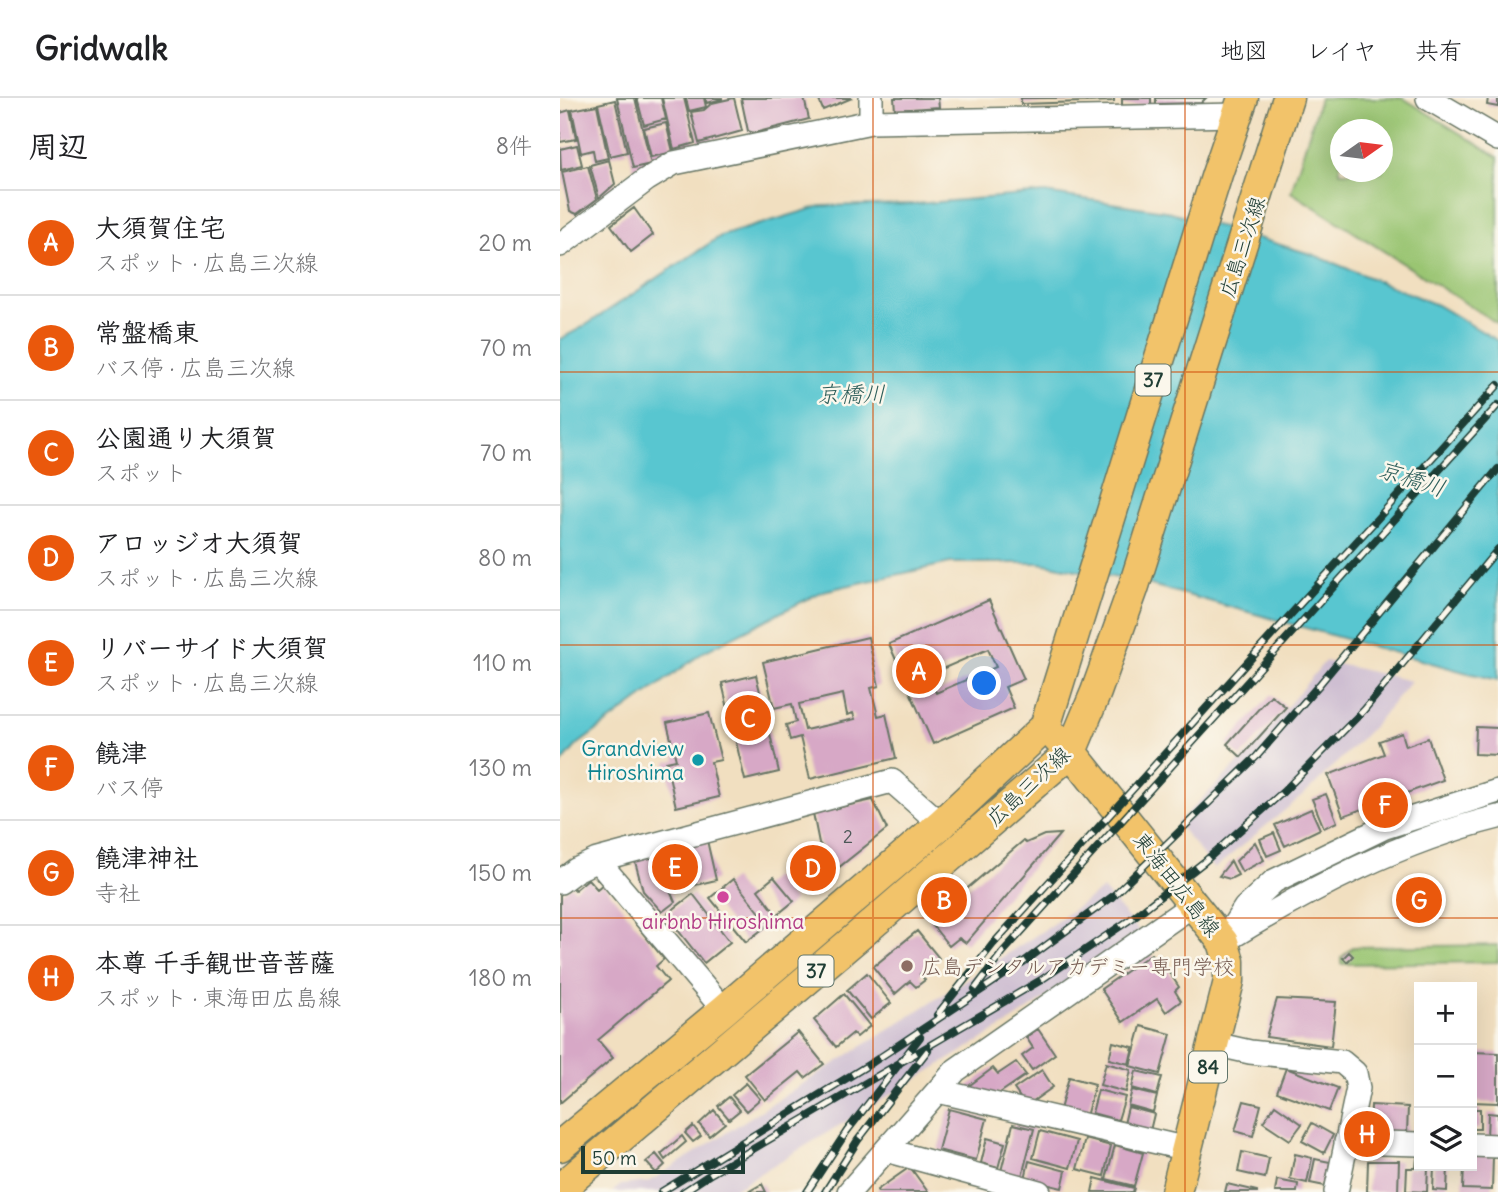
<!DOCTYPE html>
<html lang="ja">
<meta charset="utf-8">
<style>
body{margin:0;font-family:Delius,"Klee One",sans-serif;background:#f6f6f6;color:#202124}
.controls{position:absolute;right:21px;bottom:21px;display:grid;overflow:hidden;border-radius:0px;box-shadow:0 7px 28px #0002}
.controls button{width:63px;height:63px;display:grid;place-items:center;padding:0;border:0;border-bottom:2px solid #e0e0e0;background:#fff;color:#202124;font:35px sans-serif}
.compass{position:absolute;left:770px;top:21px;width:63px;height:63px;border-radius:50%;background:#fff;box-shadow:0 7px 28px #0002;rotate:76deg}
.scale{position:absolute;left:21px;bottom:18px;width:164px;box-sizing:border-box;padding-left:7px;border:4px solid #1f3d34;border-top:0;font-size:19px;line-height:24px;white-space:nowrap;color:#1f3d34;-webkit-text-stroke:5px #fbf7ec;paint-order:stroke}
.you{position:absolute;left:425px;top:586px;width:24px;height:24px;margin:-18px;border:5px solid #fff;border-radius:50%;background:#1a73e8;box-shadow:0 0 0 10px #1a73e833}
.badge{display:grid;place-items:center;width:46px;height:46px;border-radius:50%;background:#ea580c;color:#fff;font-size:23px;font-weight:700}
.pin{position:absolute;translate:-50% -50%;border:4px solid #fff;box-shadow:0 2px 7px #0006}
.list{margin:0;padding:0;list-style:none}
h2{display:flex;justify-content:space-between;align-items:center;height:91px;margin:0;padding:0 28px;font-size:30px}
h2 small{font-size:23px;font-weight:400;color:#757577}
.list li{display:grid;grid-template-columns:46px 1fr auto;gap:21px;align-items:center;box-sizing:border-box;height:105px;padding:0 28px;border-top:2px solid #e0e0e0}
.list b{display:block;font-size:26px;white-space:nowrap}
.list p{margin:0;font-size:23px;white-space:nowrap;color:#757577}
.list em{font-size:23px;font-style:normal;color:#757577}
.icon{flex:none;width:38px;height:38px;fill:none;stroke:currentColor;stroke-width:2;stroke-linecap:round;stroke-linejoin:round}
.map{position:relative;flex:none;width:938px;height:1094px;overflow:hidden}
header{display:flex;align-items:center;gap:42px;box-sizing:border-box;height:98px;padding:0 35px;background:#fff;border-bottom:2px solid #e0e0e0}
header strong{font-size:33px}
nav{display:flex;gap:38px;margin-inline-start:auto;font-size:24px}
main{display:flex}
aside{flex:1;background:#fff}
.map>svg:first-child{display:block}
.industrial{fill:#cebed1}
.green{fill:#9ac572;stroke:#5c8153;stroke-width:2;fill-rule:evenodd}
.water{fill:#59c6d0;stroke:#3c8282;stroke-width:2}
.building{fill:#d7a8c6;fill-rule:evenodd}
.lines{fill:none;stroke-linecap:round;stroke-linejoin:round}
.minor-casing{stroke:#687665;stroke-width:26}
.major-casing{stroke:#687665;stroke-width:33}
.minor{stroke:#fff;stroke-width:23}
.major{stroke:#f2c36a;stroke-width:30}
.rail-casing{stroke:#1f3d34;stroke-width:8}
.rail{stroke:#fbf7ec;stroke-width:5;stroke-dasharray:16;stroke-linecap:butt}
.grid{fill:none;stroke:#d45610;stroke-width:2;stroke-opacity:0.55}
.culture-dot{fill:#0f9aa8;stroke:#fbf7ec;stroke-width:2.5}
.hotel-dot{fill:#d1479c;stroke:#fbf7ec;stroke-width:2.5}
.education-dot{fill:#8d6e63;stroke:#fbf7ec;stroke-width:2.5}
.labels{text-anchor:middle;dominant-baseline:central;stroke-width:5;stroke-linejoin:round;paint-order:stroke}
.number-label{font-size:18px;fill:#4d5858}
.shield{fill:#fbf7ec;stroke:#61756b;stroke-width:2}
.shield-label{font-size:19px;font-weight:bold;fill:#1f3d34}
.street-label{font-size:21px;fill:#1f3d34;stroke:#fbf7ec}
.culture-label{font-size:21px;fill:#0d838f;stroke:#fbf7ec;text-anchor:end}
.hotel-label{font-size:21px;fill:#b23c85;stroke:#fbf7ec}
.education-label{font-size:21px;fill:#785e54;stroke:#fbf7ec;text-anchor:start}
.water-label{font-size:23px;font-style:italic;fill:#2e5f5b;stroke:#fbf7ec}
</style>
<header>
<strong>Gridwalk</strong>
<nav><a>地図</a><a>レイヤ</a><a>共有</a></nav>
</header>
<main>
<aside>
<h2>周辺<small>8件</small></h2>
<ul class="list">
<li><span class="badge">A</span><div><b>大須賀住宅</b><p>スポット · 広島三次線</p></div><em>20 m</em></li>
<li><span class="badge">B</span><div><b>常盤橋東</b><p>バス停 · 広島三次線</p></div><em>70 m</em></li>
<li><span class="badge">C</span><div><b>公園通り大須賀</b><p>スポット</p></div><em>70 m</em></li>
<li><span class="badge">D</span><div><b>アロッジオ大須賀</b><p>スポット · 広島三次線</p></div><em>80 m</em></li>
<li><span class="badge">E</span><div><b>リバーサイド大須賀</b><p>スポット · 広島三次線</p></div><em>110 m</em></li>
<li><span class="badge">F</span><div><b>饒津</b><p>バス停</p></div><em>130 m</em></li>
<li><span class="badge">G</span><div><b>饒津神社</b><p>寺社</p></div><em>150 m</em></li>
<li><span class="badge">H</span><div><b>本尊 千手観世音菩薩</b><p>スポット · 東海田広島線</p></div><em>180 m</em></li>
</ul>
</aside>
<div class="map">
<svg width="938" height="1094" viewBox="0 0 938 1094">
<rect width="100%" height="100%" fill="#fbf7ec"/>
<filter id="ink" filterUnits="userSpaceOnUse"><feTurbulence type="fractalNoise" baseFrequency=".0143" numOctaves="2"/><feDisplacementMap in="SourceGraphic" scale="14" xChannelSelector="R" yChannelSelector="G"/><feConvolveMatrix kernelMatrix="1 2 1 2 8 2 1 2 1" color-interpolation-filters="sRGB"/></filter>
<filter id="wash" filterUnits="userSpaceOnUse"><feTurbulence type="fractalNoise" baseFrequency=".00686" numOctaves="4" result="noise"/><feDisplacementMap in="SourceGraphic" scale="28" xChannelSelector="R" yChannelSelector="G"/><feGaussianBlur stdDeviation="1.57" result="paint"/><feColorMatrix in="noise" values="0 0 0 0 0 0 0 0 0 0 0 0 0 0 0 0 0 1.4 0 .05"/><feComposite in="paint" operator="in"/></filter>
<g filter="url(#wash)">
<rect width="100%" height="100%" fill="#f1dfc0"/>
<path class="industrial" d="M765,563l86,20 -39,47 -64,63 -94,78 -37,-46 71,-69z
M543,791l38,44 -135,92 -277,167h-117l9,-7 28,-3 389,-248z"/>
<path class="green" d="M760,0h83l95,59v167l-207,-132zM780,32h42v42h-42z
M938,847v17l-157,2v-6l12,-11z"/>
<path class="water" d="M485,95l126,19 143,43 123,50 61,36v339l-34,-8 -320,-89 -104,-20h-90l-127,28 -118,60 -128,94 -17,20v-426l23,-12 138,-91 100,-30 94,-2z"/>
<g id="blocks">
<path class="building" d="M57,0h18l16,66 -18,4z
M77,0h24l5,21 -22,6z
M102,0h22l11,45 -21,6z
M126,0h18l2,9 -17,4z
M145,0h17v1l-15,4z
M174,0l8,33 -43,12 -8,-31 13,-2 8,-7z
M181,0h63l5,21 -55,14 -6,-2z
M258,0h34l-29,12z
M334,0h44l1,9 -44,3z
M461,0h93v3l-93,3z
M562,0h29v7l-29,1z
M596,0h50l-5,5 -45,1z
M928,0h10v9l-11,-2z
M55,2l12,52 -17,4 -12,-52z
M37,7l11,53 -13,3 -2,-11 -12,3 -9,-43z
M10,12l6,29 -16,3v-29z
M106,25l7,29 -22,5 -7,-29z
M17,47l5,20 -21,5 -1,-21z
M49,62l6,24 -16,14 -9,-33z
M28,68l9,33 -20,15 -7,-3 -8,-39z
M74,110l19,27 -22,17 -20,-27z
M429,502l35,79 -19,8 9,21 -81,36 -44,-100zM428,551l8,18 -60,26 -8,-18z
M308,539l11,49 -8,2 7,28 8,-2 10,44 -86,21 -10,-42 -10,3 -4,-15 10,-3 -4,-18 -18,4 -11,-46zM283,596l4,21 6,-2 2,6 -50,11 -6,-26z
M196,577l23,97 -34,8 -23,-97z
M711,597l15,12 -45,50 -14,-13z
M149,615l12,47 -10,2 8,35 -43,10 -10,-45 10,-2 -9,-37z
M916,629l22,1v27l-23,-1z
M842,635l4,13 22,-8 15,42 -100,36 -15,-41 56,-21 -5,-13z
M766,696l11,28 -13,6 -12,-29z
M313,702l14,29 -49,39 -19,-25 -6,-30z
M751,711l9,20 -35,17 -10,-21z
M714,735l7,17 -14,6 -7,-17z
M500,736l-94,109 -7,-5 -10,8 -20,-25 94,-80 3,2 18,-8z
M146,738l10,44 -46,11 5,11 -13,10 -19,-21 -10,-37z
M695,744l9,18 -22,12 -6,-11z
M253,751l19,22 -18,15 -19,-22z
M671,763l7,14 -8,4 -11,-3z
M214,779l20,24 -17,14 -19,-25z
M28,781l9,10 6,-5 61,75 -8,7 12,15 -70,59 15,18 -53,45v-208l11,-9 4,4z
M173,781l36,45 -23,18 -36,-44z
M133,796l37,48 -26,21 -38,-48z
M357,833l22,27 -19,16 5,6 -9,7 -6,-6 -15,13 -22,-27z
M789,854l4,4 -6,6 -4,-4z
M591,856l7,8 5,1 16,24 -4,4 6,10 -15,11 -9,-13 -34,23 -22,-33z
M307,875l24,30 -20,16 -24,-29z
M284,896l26,32 -13,11 -4,-4 -17,14 -22,-27z
M717,901l59,3 -5,44 -65,-9z
M581,928l30,8 -11,40 -30,-8z
M478,931l17,25 -23,16 -10,-14 11,-8 -7,-11z
M238,934l26,32 -19,14 -5,-6 -35,28 -20,-25z
M553,944l20,5 -4,17 -20,-5z
M912,954l26,1v50l-26,-1z
M456,964l10,13 -32,22 -28,-9 27,-20 5,6z
M546,965l25,7 -5,22 -26,-7z
M726,970l52,20 -9,23 -52,-19z
M482,972l11,17 -27,19 -12,-17z
M576,973l26,6 -5,18 -25,-7z
M509,979l26,7 -10,36 -26,-7z
M186,985l14,16 -14,12 -14,-16z
M538,992l27,7 -7,23 -26,-7z
M572,992l25,6 -4,16 -25,-7z
M169,999l11,13 -11,9 -11,-13z
M684,1003l17,4 -8,31 -18,-5z
M715,1007l27,19 -12,16 -27,-18z
M811,1007l37,2 -1,26 -37,-2z
M568,1009l26,7 -5,21 -26,-7z
M389,1011l38,10 -11,41 -38,-10z
M912,1011h8v20h-8z
M154,1012l11,13 -16,13 -10,-12z
M928,1015l10,1v24l-11,-1z
M752,1025l21,12 -9,18 -22,-12z
M453,1026l21,5 -12,47 -21,-5z
M133,1028l8,10 -8,6 -8,-9z
M480,1033l37,10 -7,27 -37,-10z
M122,1038l4,6 -21,18 -4,-6z
M427,1040l18,5 -7,25 -17,-5z
M525,1041l26,7 -7,30 -27,-7z
M555,1047l28,8 -9,33 -28,-7z
M682,1054l27,6 -4,20 -27,-6z
M96,1056l9,11 -9,8 -10,-11z
M735,1056l17,4 -5,25 -17,-4z
M912,1057l21,1 -1,34 -29,-1 1,-23h8z
M857,1060h2v8h9l-1,26 -21,-1 1,-23h9z
M755,1061l15,3 -5,24 -15,-3z
M469,1063l37,10 -4,17 -37,-9z
M808,1063h31l-1,31h-31z
M874,1068h14l-1,25 -14,-1z
M350,1069l18,25h-50l-1,-2z
M535,1080l39,10 -1,4h-41z
M717,1082l21,4 -1,8h-22z
M202,1086l4,8h-18z
M667,1086l30,7v1h-32z"/>
</g>
</g>
<g filter="url(#ink)">
<use href="#blocks" fill-opacity="0" stroke="#687665" stroke-width="2"/>
<g class="lines">
<defs>
<path id="minor" d="M868,0l70,41
M311,24v-24
M0,147l86,-65 28,-17 197,-41 367,-7
M37,762l127,150
M0,784l16,-12 21,-10 295,-79 49,43
M668,841c85,-52 173,-98 270,-122
M663,844l22,-34 29,-27 111,-54 113,-36
M654,946l36,8 92,10 13,11 3,15 -22,104
M378,993l249,58
M786,1044l73,2
M912,1047l26,1
M326,1052l153,42
M289,1094l107,-122 238,-166"/>
<path id="major" d="M498,641l13,13 152,190 6,19v20l-53,211
M0,1048l164,-136 217,-186 104,-97 172,-553 26,-76
M0,1091l303,-257 208,-180 25,-60 37,-103 155,-491"/>
</defs>
<use href="#minor" class="minor-casing"/>
<use href="#major" class="major-casing"/>
<use href="#minor" class="minor"/>
<use href="#major" class="major"/>
<defs>
<path id="rail" d="M415,891l28,-37 495,-547
M377,917l56,-71 505,-559
M101,1094l212,-130 152,-101 87,-64 145,-141 62,-71 179,-216
M123,1094l29,-19 329,-193 90,-61 73,-57 79,-70 81,-82 134,-161
M247,1094l40,-61 73,-94
M265,1094l33,-52 70,-90"/>
</defs>
<use href="#rail" class="rail-casing"/>
<use href="#rail" class="rail"/>
</g>
</g>
<path class="grid" d="M313,0v1094M625,0v1094M0,274h938M0,547h938M0,820h938"/>
<circle class="culture-dot" cx="138" cy="662" r="7"/>
<circle class="hotel-dot" cx="163" cy="799" r="7"/>
<circle class="education-dot" cx="347" cy="868" r="7"/>
<g class="labels">
<g class="number-label">
<text x="288" y="738">2</text>
</g>
<g class="shield">
<rect x="575.5" y="266.5" width="35" height="31" rx="5"/>
<rect x="238.5" y="857.5" width="35" height="31" rx="5"/>
<rect x="629" y="953.5" width="38" height="31" rx="5"/>
</g>
<g class="shield-label">
<text x="593" y="282">37</text>
<text x="256" y="873">37</text>
<text x="648" y="969">84</text>
</g>
<g class="street-label">
<text transform="translate(682 149) rotate(-72)">広島三次線</text>
<text transform="translate(468 688) rotate(-43)">広島三次線</text>
<text transform="translate(617 786) rotate(52)">東海田広島線</text>
</g>
<g class="culture-label">
<text x="124" y="650">Grandview<tspan x="124" dy="24">Hiroshima</tspan></text>
</g>
<g class="hotel-label">
<text x="163" y="823">airbnb Hiroshima</text>
</g>
<g class="education-label">
<text x="361" y="868">広島デンタルアカデミー専門学校</text>
</g>
<g class="water-label">
<text x="291" y="295">京橋川</text>
<text transform="translate(852 380) rotate(18)">京橋川</text>
</g>
</g>
</svg>
<div class="controls">
<button>+</button>
<button>−</button>
<button><svg class="icon" aria-label="layers" viewBox="0 0 24 24"><path d="M12 4l9 5-9 5-9-5zM3 14l9 5 9-5"/></svg></button>
</div>
<svg class="compass" viewBox="-18 -18 36 36"><path d="M0-13l5 13h-10z" fill="#e53935"/><path d="M0 13l5-13h-10z" fill="#757577"/></svg>
<div class="scale">50 m</div>
<div class="you"></div>
<div class="pin badge" style="left:359px;top:573px">A</div>
<div class="pin badge" style="left:384px;top:802px">B</div>
<div class="pin badge" style="left:188px;top:620px">C</div>
<div class="pin badge" style="left:253px;top:770px">D</div>
<div class="pin badge" style="left:115px;top:769px">E</div>
<div class="pin badge" style="left:825px;top:707px">F</div>
<div class="pin badge" style="left:859px;top:802px">G</div>
<div class="pin badge" style="left:807px;top:1036px">H</div>
</div>
</main>
